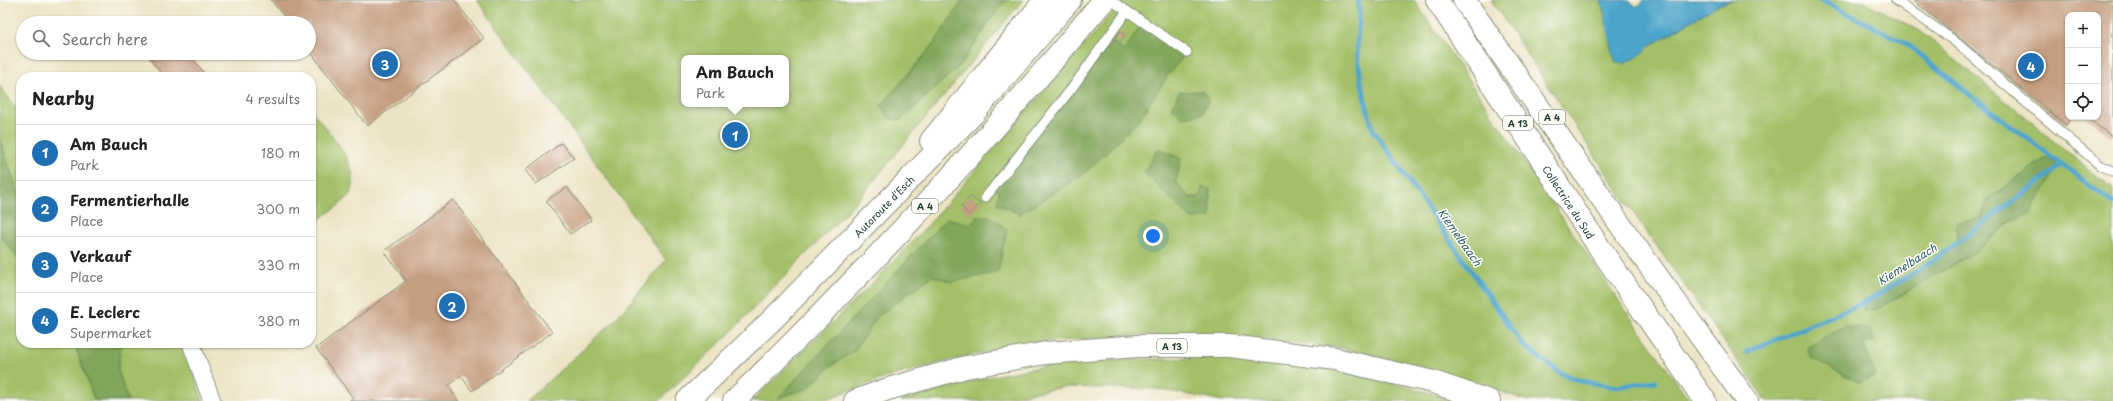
<!DOCTYPE html>
<meta charset="utf-8">
<style>
body{margin:0;font-family:"Playpen Sans",sans-serif;background:#f6f6f6;color:#222}
.controls{position:absolute;right:12px;top:12px;display:grid;overflow:hidden;border-radius:8px;box-shadow:0 1px 3px #0004}
.controls button{width:36px;height:36px;display:grid;place-items:center;padding:0;border:0;border-bottom:1px solid #e0e0e0;background:#fff;color:#222;font:20px sans-serif}
.you{position:absolute;left:1153px;top:236px;width:14px;height:14px;margin:-10px;border:3px solid #fff;border-radius:50%;background:#1a73e8;box-shadow:0 0 0 6px #1a73e833}
.badge{display:grid;place-items:center;width:26px;height:26px;border-radius:50%;background:#1f6fb2;color:#fff;font-size:13px;font-weight:700}
.pin{position:absolute;translate:-50% -50%;border:2px solid #fff;box-shadow:0 1px 4px #0006}
.popup{position:absolute;left:681px;top:55px;width:108px;height:52px;box-sizing:border-box;display:grid;place-content:center;border-radius:8px;background:#fff;filter:drop-shadow(0 1px 3px #0005);font-size:13px;white-space:nowrap;color:#767676}
.popup b{font-size:15px;color:#222}
.popup::after{content:'';position:absolute;left:50%;top:100%;margin-left:-8px;border:8px solid transparent;border-top-color:#fff}
.list{margin:0;padding:0;list-style:none}
h2{display:flex;justify-content:space-between;align-items:center;height:52px;margin:0;padding:0 16px;font-size:17px}
h2 small{font-size:13px;font-weight:400;color:#767676}
.list li{display:grid;grid-template-columns:26px 1fr auto;gap:12px;align-items:center;box-sizing:border-box;height:56px;padding:0 16px;border-top:1px solid #e0e0e0}
.list b{display:block;font-size:15px;white-space:nowrap}
.list p{margin:0;font-size:13px;white-space:nowrap;color:#767676}
.list em{font-size:13px;font-style:normal;color:#767676}
.icon{flex:none;width:22px;height:22px;fill:none;stroke:currentColor;stroke-width:2;stroke-linecap:round;stroke-linejoin:round}
.map{position:relative;flex:none;width:2113px;height:401px;overflow:hidden}
.search{position:absolute;background:#fff;box-shadow:0 1px 3px #0004;left:16px;top:16px;width:300px;height:44px;display:flex;align-items:center;gap:10px;box-sizing:border-box;padding:0 14px;border-radius:22px;color:#767676;font-size:15px}
.panel{position:absolute;background:#fff;box-shadow:0 1px 3px #0004;left:16px;top:72px;width:300px;height:276px;border-radius:16px}
.map>svg:first-child{display:block}
.green{fill:#a3c067;stroke:#617e4e;fill-rule:evenodd}
.forest{fill:#82a65c;stroke:#507248}
.water{fill:#4ea4ca;stroke:#36707f}
.lines{fill:none;stroke-linecap:round;stroke-linejoin:round}
.stream{stroke:#4ea4ca;stroke-width:5}
.building{fill:#c59e81}
.lane-casing{stroke:#86907c;stroke-width:11}
.street-casing{stroke:#86907c;stroke-width:19}
.highway-casing{stroke:#86907c;stroke-width:24}
.lane{stroke:#fff;stroke-width:9}
.street{stroke:#fff;stroke-width:17}
.highway{stroke:#fff;stroke-width:22}
.labels{text-anchor:middle;dominant-baseline:central;stroke-width:3;stroke-linejoin:round;paint-order:stroke}
.shield{fill:#fdfcf7;stroke:#62766e;stroke-width:1}
.shield-label{font-size:9px;font-weight:bold;fill:#1f3d34}
.street-label{font-size:10px;fill:#1f3d34;stroke:#fdfcf7}
.water-label{font-size:11px;font-style:italic;fill:#2f6168;stroke:#fdfcf7}
</style>
<div class="map">
<svg width="2113" height="401" viewBox="0 0 2113 401">
<rect width="100%" height="100%" fill="#fdfcf7"/>
<filter id="ink" filterUnits="userSpaceOnUse"><feTurbulence type="fractalNoise" baseFrequency=".025" numOctaves="2"/><feDisplacementMap in="SourceGraphic" scale="8" xChannelSelector="R" yChannelSelector="G"/><feConvolveMatrix kernelMatrix="1 2 1 2 8 2 1 2 1" color-interpolation-filters="sRGB"/></filter>
<filter id="wash" filterUnits="userSpaceOnUse"><feTurbulence type="fractalNoise" baseFrequency=".012" numOctaves="4" result="noise"/><feDisplacementMap in="SourceGraphic" scale="16" xChannelSelector="R" yChannelSelector="G"/><feGaussianBlur stdDeviation="0.9" result="paint"/><feColorMatrix in="noise" values="0 0 0 0 0 0 0 0 0 0 0 0 0 0 0 0 0 1.4 0 .05"/><feComposite in="paint" operator="in"/></filter>
<g filter="url(#wash)">
<rect width="100%" height="100%" fill="#ece3c3"/>
<path class="green" d="M477,0h525l-6,12 11,-12h16l-167,202 -131,136 -66,63h-132l88,-81 51,-60zM684,58h102v46h-102z
M1123,0h291l207,304 69,97h-162l-88,-30 -99,-23 -111,-13h-90l-97,7 -77,14 -82,22 -63,23h-69l123,-120 54,-57z
M1491,0h110l37,57 10,-10 68,-41 16,-6h129l59,31 193,158v212h-347l-141,-200zM2047,157l-17,57 -20,8 -35,30 -98,57 -14,1 93,-67 25,-24 7,-20z
M0,86l21,29v87l-21,-63z
M311,110c15,20 60,64 35,89 -10,10 -24,17 -35,26z
M0,235l21,27v81h53l21,58h-95z
M121,343h62l20,58h-75l-10,-31z
M1227,358l106,11 98,24 24,8h-232l-66,-12 -93,-2 -81,14h-83c49,-14 98,-28 148,-35 59,-8 120,-7 179,-8z"/>
<path class="forest" d="M963,0h44l-11,12 -34,51 -61,57 -11,-1 -9,-13 52,-61z
M1143,23l44,29 -19,23 -29,45 -54,53 -65,41 -23,-10 2,-13 -5,-4 113,-148 17,12z
M1202,91l7,8 -7,14 -20,5 -10,-10 7,-16z
M0,139l21,63v60l-21,-27z
M1159,148l22,11 -5,23 13,15h11l2,-10 8,2 1,28 -19,2 -48,-47z
M2047,157l9,7 -3,11 -23,39 -20,8 -35,30 -98,57 -14,1v-7l64,-38 29,-21 1,-22 24,-3 7,-20z
M990,216l17,13 -9,43 -46,10 -20,-6 -54,40 -24,35 -23,15 -22,22 -31,10 169,-180 23,7 7,-8z
M1844,326l28,4 2,10 -10,5 11,30 -15,8 -50,-26 -2,-9z
M74,343h47l-3,27 10,31h-33z"/>
<path class="water" d="M1601,0h29l3,5 5,2 5,-7h89l-16,6 -68,41 -10,10 -15,7 -8,-3z"/>
<g class="lines">
<path class="stream" d="M1358,0c3,14 -1,29 -1,44 1,29 8,58 16,86l149,214 38,29 20,8 36,6 40,-6
M1821,0l86,44 62,50 144,109
M1746,352l117,-49 64,-38 135,-100"/>
</g>
<g id="blocks">
<path class="building" d="M271,0h183l30,38 -117,88 -58,-76v-27h-20z
M1913,0h200v137l-27,-20h12v-102h-30v102h4l-6,8z
M162,16l5,7h-14z
M1120,31l5,4 -5,7 -5,-3z
M146,53h43l18,24h-43z
M561,143l13,15 -38,26 -11,-14z
M567,187l24,33 -21,14 -24,-33z
M971,196l9,8 -11,11 -8,-9z
M453,200l99,132 -80,59 -11,-15 -13,10 11,15h-110l4,-3 -37,-50 90,-67 -22,-30z"/>
</g>
</g>
<g filter="url(#ink)">
<use href="#blocks" fill-opacity="0" stroke="#86907c" stroke-width="1"/>
<g class="lines">
<defs>
<path id="lane" d="M1110,0l17,11
M1896,0l57,40 148,126 12,5
M985,198l87,-110 55,-77 60,41"/>
<path id="street" d="M191,343l21,58"/>
<g id="highway">
<path id="s1" d="M1437,0l162,247 106,154"/>
<path d="M1464,0l162,233 121,168"/>
<path d="M931,141l114,-141"/>
<path id="s2" d="M687,401l85,-81 201,-206 97,-114"/>
<path d="M734,401c131,-127 254,-261 370,-401"/>
<path d="M855,401l33,-12 78,-22 80,-14 92,-7h91l106,13 98,23 56,19"/>
</g>
</defs>
<use href="#lane" class="lane-casing"/>
<use href="#street" class="street-casing"/>
<use href="#highway" class="highway-casing"/>
<use href="#lane" class="lane"/>
<use href="#street" class="street"/>
<use href="#highway" class="highway"/>
</g>
</g>
<g class="labels">
<g class="shield">
<rect x="1539" y="110" width="26" height="14" rx="3"/>
<rect x="1503" y="116" width="30" height="14" rx="3"/>
<rect x="912" y="199" width="26" height="14" rx="3"/>
<rect x="1157" y="339" width="30" height="14" rx="3"/>
</g>
<g class="shield-label">
<text x="1552" y="117">A 4</text>
<text x="1518" y="123">A 13</text>
<text x="925" y="206">A 4</text>
<text x="1172" y="346">A 13</text>
</g>
<g class="street-label">
<text stroke="none"><textPath href="#s1" startOffset="241">Collectrice du Sud</textPath></text>
<text stroke="none"><textPath href="#s2" startOffset="277">Autoroute d'Esch</textPath></text>
</g>
<g class="water-label">
<text transform="translate(1460 237) rotate(55)">Kiemelbaach</text>
<text transform="translate(1907 264) rotate(-32)">Kiemelbaach</text>
</g>
</g>
</svg>
<div class="controls">
<button>+</button>
<button>−</button>
<button><svg class="icon" aria-label="locate" viewBox="0 0 24 24"><circle cx="12" cy="12" r="6"/><path d="M12 2v4M12 18v4M2 12h4M18 12h4"/></svg></button>
</div>
<div class="you"></div>
<div class="pin badge" style="left:735px;top:135px">1</div>
<div class="popup"><b>Am Bauch</b>Park</div>
<div class="pin badge" style="left:452px;top:306px">2</div>
<div class="pin badge" style="left:385px;top:64px">3</div>
<div class="pin badge" style="left:2031px;top:66px">4</div>
<div class="search"><svg class="icon" aria-label="search" viewBox="0 0 24 24"><circle cx="10" cy="10" r="6"/><path d="M15 15l6 6"/></svg>Search here</div>
<section class="panel">
<h2>Nearby<small>4 results</small></h2>
<ul class="list">
<li><span class="badge">1</span><div><b>Am Bauch</b><p>Park</p></div><em>180 m</em></li>
<li><span class="badge">2</span><div><b>Fermentierhalle</b><p>Place</p></div><em>300 m</em></li>
<li><span class="badge">3</span><div><b>Verkauf</b><p>Place</p></div><em>330 m</em></li>
<li><span class="badge">4</span><div><b>E. Leclerc</b><p>Supermarket</p></div><em>380 m</em></li>
</ul>
</section>
</div>
